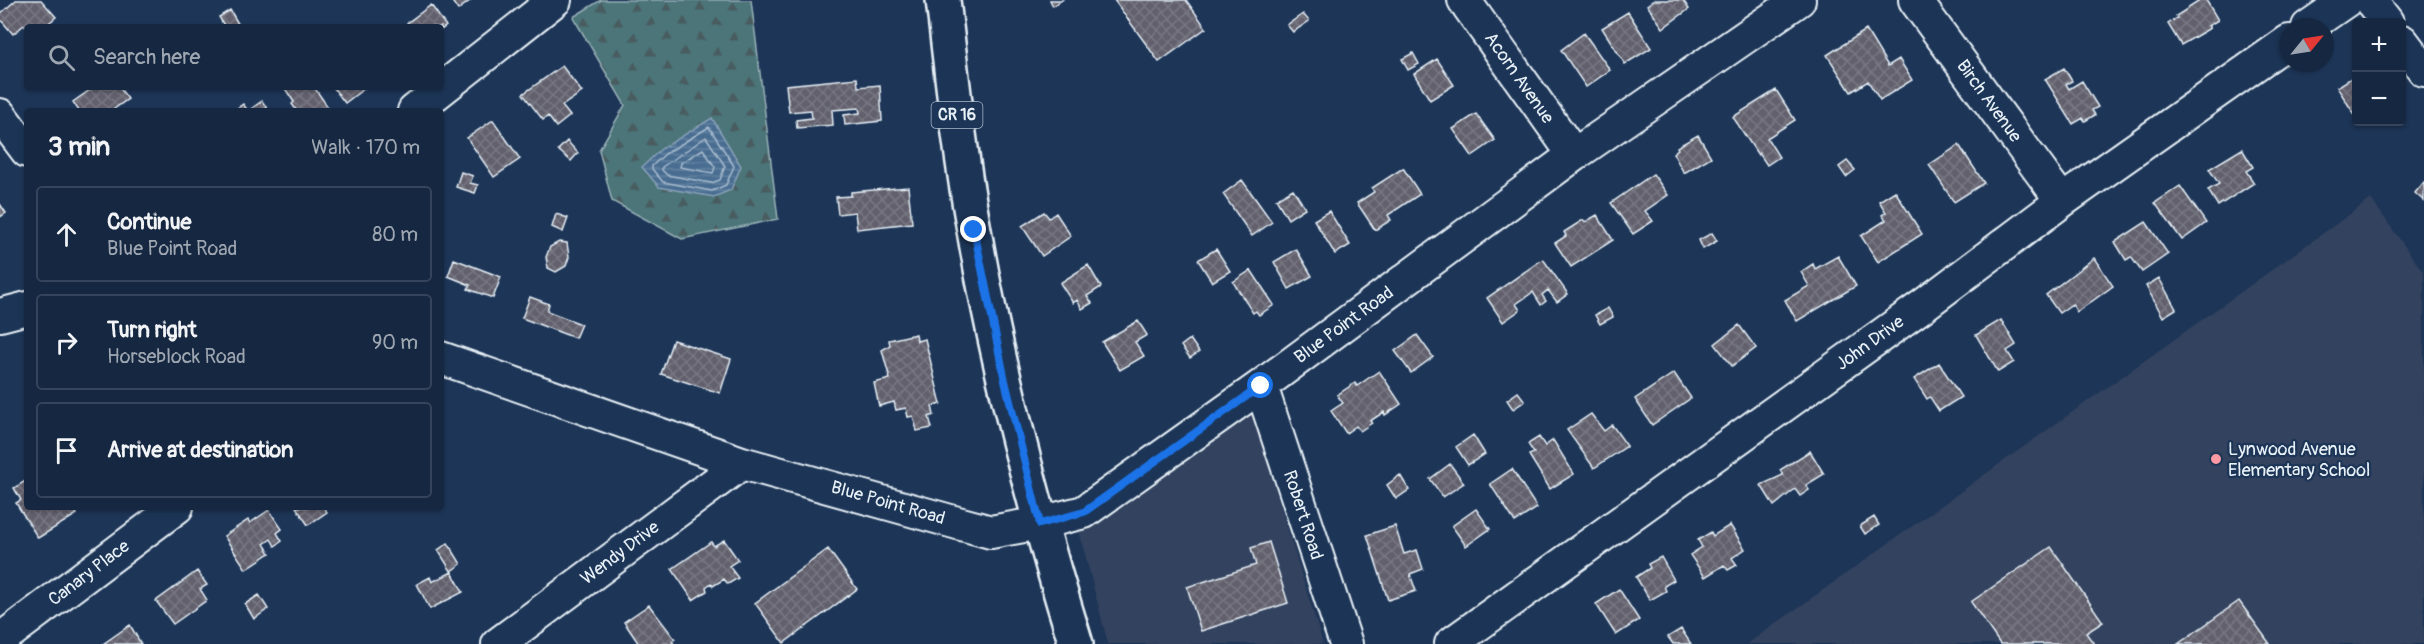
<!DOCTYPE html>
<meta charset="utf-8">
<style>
body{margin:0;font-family:Pangolin,sans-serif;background:#1f3048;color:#f1f3f6}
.controls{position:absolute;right:18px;top:18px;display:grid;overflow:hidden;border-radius:6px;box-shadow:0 2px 4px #0004}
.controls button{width:54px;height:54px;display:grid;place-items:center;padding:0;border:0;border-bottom:2px solid #35445a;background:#162841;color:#f1f3f6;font:30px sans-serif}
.compass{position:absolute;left:2280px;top:18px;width:54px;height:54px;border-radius:50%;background:#162841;box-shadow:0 2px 4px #0004;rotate:60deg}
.stop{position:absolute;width:18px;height:18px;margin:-14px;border:4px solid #1a73e8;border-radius:50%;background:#fff}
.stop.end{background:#1a73e8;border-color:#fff;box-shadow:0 2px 6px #0008}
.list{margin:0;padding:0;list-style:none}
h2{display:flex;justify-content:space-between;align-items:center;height:78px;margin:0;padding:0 24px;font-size:26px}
h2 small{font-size:20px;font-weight:400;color:#9ea6b1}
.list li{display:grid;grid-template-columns:39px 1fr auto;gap:18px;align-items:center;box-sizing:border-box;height:96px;margin:0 12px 12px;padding:0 12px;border:2px solid #35445a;border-radius:6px}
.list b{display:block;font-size:22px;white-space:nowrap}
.list p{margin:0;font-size:20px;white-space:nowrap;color:#9ea6b1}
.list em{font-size:20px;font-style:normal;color:#9ea6b1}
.icon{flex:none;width:33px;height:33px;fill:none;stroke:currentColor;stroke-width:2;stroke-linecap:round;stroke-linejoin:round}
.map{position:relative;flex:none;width:2424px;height:644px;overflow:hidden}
.search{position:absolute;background:#162841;box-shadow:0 2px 4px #0004;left:24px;top:24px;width:420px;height:66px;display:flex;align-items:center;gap:15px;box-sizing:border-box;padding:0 21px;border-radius:6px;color:#9ea6b1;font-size:22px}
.panel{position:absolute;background:#162841;box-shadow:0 2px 4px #0004;left:24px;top:108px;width:420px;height:402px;border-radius:6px}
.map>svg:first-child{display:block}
.built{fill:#32425e}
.forest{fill:url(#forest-firs);stroke:#9ab2b8;stroke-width:1.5}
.water{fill:url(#water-rules);stroke:#89a2ba;stroke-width:1.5}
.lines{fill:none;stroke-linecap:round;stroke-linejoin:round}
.shore{stroke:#a8bccf;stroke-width:1.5}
.building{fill:url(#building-cross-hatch);stroke:#e8f1f8;stroke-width:1.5}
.minor-casing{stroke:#e8f1f8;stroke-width:36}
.major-casing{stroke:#e8f1f8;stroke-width:38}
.minor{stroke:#1d3557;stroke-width:32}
.major{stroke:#1d3557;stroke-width:33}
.route{stroke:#1a73e8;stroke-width:8}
.poi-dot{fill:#ff9aa2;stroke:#1d3557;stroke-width:2}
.labels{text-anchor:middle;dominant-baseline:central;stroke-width:4.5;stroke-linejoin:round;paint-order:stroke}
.shield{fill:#1d3557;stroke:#abb9c8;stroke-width:1.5}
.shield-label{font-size:16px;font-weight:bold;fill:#e8f1f8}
.street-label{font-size:18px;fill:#e8f1f8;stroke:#1d3557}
.poi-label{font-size:18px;fill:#e8f1f8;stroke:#1d3557;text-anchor:start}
</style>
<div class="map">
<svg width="2424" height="644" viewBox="0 0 2424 644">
<defs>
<pattern id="forest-firs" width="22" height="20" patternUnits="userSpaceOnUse" patternTransform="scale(1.5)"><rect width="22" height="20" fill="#4b7479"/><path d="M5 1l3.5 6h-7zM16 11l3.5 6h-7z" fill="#485c5f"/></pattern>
<pattern id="water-rules" width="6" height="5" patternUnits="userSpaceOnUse" patternTransform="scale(1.5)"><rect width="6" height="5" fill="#496d91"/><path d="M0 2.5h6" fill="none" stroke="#6382a1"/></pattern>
<pattern id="building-cross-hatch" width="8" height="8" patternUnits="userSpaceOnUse" patternTransform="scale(1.5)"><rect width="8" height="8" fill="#62616d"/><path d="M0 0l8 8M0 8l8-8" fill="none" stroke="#787883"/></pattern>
</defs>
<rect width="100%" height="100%" fill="#1d3557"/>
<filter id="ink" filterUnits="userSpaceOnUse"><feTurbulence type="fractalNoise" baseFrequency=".0167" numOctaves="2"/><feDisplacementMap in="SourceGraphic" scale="12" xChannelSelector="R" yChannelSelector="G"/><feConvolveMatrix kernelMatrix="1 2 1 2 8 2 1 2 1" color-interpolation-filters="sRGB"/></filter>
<g filter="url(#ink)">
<path class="built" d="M2371,199l53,74v371h-677z
M1250,406l73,238h-215l-31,-121z"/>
<path class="forest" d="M601,0h150l27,219 -96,20 -70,-38 -13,-51 26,-45 -52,-88z"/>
<path class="water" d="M712,118l29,48 -10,24 -17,7 -55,-10 -17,-20 19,-18z"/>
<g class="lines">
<path class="shore" d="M709,127l25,39 -8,19 -14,6 -49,-9 -11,-13v-3l13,-12z
M706,137l19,29 -5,14 -9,3 -44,-8 -5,-5v-3z
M703,149l12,18 -2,6 -33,-6 1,-4z"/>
</g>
<path class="building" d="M16,0h25l15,17 -12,10 -10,-2 -7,3 -3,-3 -11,9 -13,-15v-5z
M451,0h20l-13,10z
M1050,0h12l-9,6z
M1114,0h72l20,28 -47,34z
M1654,0h29l6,9 -26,19 -16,-23z
M2201,0h5l12,20 -10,6 2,2 -29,17 -13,-21 9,-6 -1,-2z
M431,5l15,21 -5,4v-3h-31l-3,-4z
M230,10l10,17h-15l-6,-10z
M1628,12l23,36 -26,16 -23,-36z
M1303,14l6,7 -16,11 -6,-7z
M1866,30l22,36 11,-7 13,21 -32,20 -12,-19 -17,11 -24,-37z
M1584,33l26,37 -24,17 -25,-37z
M1413,53l6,11 -11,6 -6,-11z
M1437,59l17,26 -24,15 -16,-26z
M562,66l20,26 -20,14 8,10 -14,11 -8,-11 -5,4 -20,-26z
M2064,68l8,13 -6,3 3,5 13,-8 16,26 -6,3 3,5 -10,6 -2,-3 -10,6 -28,-45z
M2356,75v42l-19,-30z
M857,78l1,9 22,-2 2,36 -37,4 -1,-10 16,-2 -1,-5 -27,2 1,15 -36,3 -1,-8 16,-2 -1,-8 -22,2 -3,-27z
M94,87h25l9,12 -17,12h-32l-6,-9z
M284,87h30l16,23 -33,1 -5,-7 2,-2z
M333,87h33l-21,16z
M1776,90l19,30 -28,18 12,19 -12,8 -8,-12 -1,2 -25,-38z
M262,101l7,10h-36l10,-7 5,7z
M1476,114l19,26 -23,16 -19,-27z
M493,120l27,39 -26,18 -27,-39z
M1698,135l13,22 -27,16 -11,-20 5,-4 -1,-2z
M567,141l11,12 -7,8 -13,-11z
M1959,145l25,38 -30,19 -25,-37z
M2242,149l11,18 -7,4 8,12 -36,23 -10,-16 11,-6 -10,-15z
M1847,161l8,9 -9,7 -7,-10z
M1403,168l17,26 -32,21 3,5 -16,10 -18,-27 17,-11 -2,-4z
M461,172l12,4 -3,7 8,2 -3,8 -19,-6z
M1653,174l15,21 -23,16 8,10 -20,13 -22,-31z
M1242,180l30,42 -20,14 -29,-42z
M2424,182v19l-9,-8z
M2180,186l26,37 -24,17 -27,-37z
M908,187l4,36 -55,6 -2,-17 -17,2 -2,-17 15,-1v-4z
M1293,189l12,19 -17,11 -12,-20z
M1895,191l27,43 -44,28 -17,-26 25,-16 -4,-5 4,-3 -7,-11z
M0,204l6,9 -6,4z
M1329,211l21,34 -15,9 -21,-34z
M1044,212l5,6 7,-5 15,23 -29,20 -20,-30z
M556,214l12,4 -5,14 -11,-5z
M1597,215l16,25 -42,27 -16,-24 11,-7 -2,-4 19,-12 2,2z
M2146,222l22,32 -26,18 -11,-15 -5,3 -11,-18z
M1712,233l5,8 -14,8 -4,-9z
M559,242l8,1 2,14 -3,9 -10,6 -8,-4 -2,-11 4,-10z
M1216,249l14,22 -18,11 -14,-22z
M1296,249l16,27 -23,13 -15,-27z
M1838,256l18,30 -59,35 -12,-21 24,-14 -8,-14 12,-8 2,5z
M2094,258l19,28 -36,26 -5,-8 -13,9 -13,-18z
M454,259l47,18 -8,21 -25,-9 2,-4 -22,-9z
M1543,259l25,35 -11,8 -9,-12 -6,5 4,6 -5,4 -8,-13 -17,12 4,6 -17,12 -16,-24z
M1088,265l13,22 -14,9 5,7 -10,6 -5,-9 -4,3 -13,-20z
M1251,270l23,35 -15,10 -3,-4 -3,2 -20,-31z
M2159,278l17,31 -13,8 -17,-31z
M530,297l19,7 -2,7 34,13 -6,14 -53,-20z
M1608,308l5,9 -13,7 -5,-9z
M2001,320l15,25 -9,6 7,11 -16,10 -22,-37z
M1138,321l9,14 -12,7 9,14 -24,14 -18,-28z
M1739,325l17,23 -24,18 -17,-22z
M916,334l1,7 8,-2 16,65 -9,2 2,9 -5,2 3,11 -15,3 -4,-15 -5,1 -2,-9 -10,2 -2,-8 -15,4 -5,-23 16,-4 -8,-29 8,-5 -1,-5z
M1417,335l16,22 -22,16 -16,-22z
M1190,339l9,13 -9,6 -9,-12z
M673,340l58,19 -11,34 -59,-19z
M1939,363l22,34 -22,14 -9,-14 -3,2 -13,-20z
M1379,371l22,33 -16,11 -1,-3 -14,9 2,2 -12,8 -4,-5 -10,7 -15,-22 12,-8 -6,-8 18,-12 2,3z
M1674,373l17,25 -39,27 -17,-26z
M1518,392l7,9 -12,8 -6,-9z
M1591,414l13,17 8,-6 15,21 -33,22 -27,-38z
M1473,435l12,19 -17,11 -12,-18z
M1539,437l6,9 8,-6 21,34 -24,15 -21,-34 5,-2 -6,-9z
M1810,451l14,23 -18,11 3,5 -9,6 -5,-7 -21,17 -13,-21 22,-10 -3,-5z
M1450,464l14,19 -21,14 -13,-18z
M1512,469l25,39 -22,14 -25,-38z
M1400,475l9,15 -13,9 -9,-14z
M27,480v27h45l5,7 -39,24 -22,-35 5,-3 -7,-12z
M296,507h28l3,5 -19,13z
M1476,509l14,20 -24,17 -14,-20z
M269,510l13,19 -5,4 5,8 -7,5 -4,-7 -7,5 6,9 -24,16 -22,-33 24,-16 2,3z
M1874,517l5,8 -14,9 -5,-8z
M1730,525l15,24 -13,9 5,7 -9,5 -4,-5 -19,12 -15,-22 12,-8 -4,-7 13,-8 2,4z
M1395,526l9,28 13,-4 6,19 -13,5 6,17 -28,9 -21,-65z
M724,540l14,20 -9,6 9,12 -10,6 -4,-5 -11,7 -2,-3 -5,4 1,4 -14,9 -21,-31 39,-27 3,4z
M1269,542l19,61 -87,28 -14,-44 69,-22 -5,-17z
M448,543l13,21 -10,7 -13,-21z
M2051,547l52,75 -17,11 8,11h-94l-29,-42z
M828,549l29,40 -73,54 -29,-40z
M1661,557l13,23 -10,6 2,5 -16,9 -14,-23 14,-9 -2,-4z
M197,571l10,14 -7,4 7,11 -34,24 -17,-23z
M452,572l11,20 -33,17 -13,-25 13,-7 2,5z
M1619,589l20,31 -23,15 -20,-31z
M259,595l9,14 -14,10 -9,-15z
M2239,601l31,43h-92z
M649,605l26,34 -3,2 2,3h-35l-15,-22z
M130,625l11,19h-38z
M1681,629l10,15h-18l-5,-7z"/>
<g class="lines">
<defs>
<path id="minor" d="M1464,0l110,155
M1915,0l147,201
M2370,0l17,22
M2308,27l39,-27
M2402,41l22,29
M414,111l141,-111
M0,115l27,36
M0,315l27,-7
M441,358l301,105 212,59 37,10 49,-9 44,-11 177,-126 313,-231 225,-155
M1261,386l85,258
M0,640l177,-133
M498,644l244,-181
M1451,644l470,-337 141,-106 227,-160"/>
<path id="major" d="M943,0c9,77 17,154 31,230 24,140 60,278 102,414"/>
</defs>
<use href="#minor" class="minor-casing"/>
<use href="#major" class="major-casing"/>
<use href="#minor" class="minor"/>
<use href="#major" class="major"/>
</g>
</g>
<g class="lines" filter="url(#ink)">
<path class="route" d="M974,230l31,151 35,143 44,-12 177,-126"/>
</g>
<circle class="poi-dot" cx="2216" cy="459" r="6"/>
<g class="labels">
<rect class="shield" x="931.5" y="102" width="51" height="26" rx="4.5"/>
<g class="shield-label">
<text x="957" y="115">CR 16</text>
</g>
<g class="street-label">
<text transform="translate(1519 78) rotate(55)">Acorn Avenue</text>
<text transform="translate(1989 101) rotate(54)">Birch Avenue</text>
<text transform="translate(1344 325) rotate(-36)">Blue Point Road</text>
<text transform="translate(1870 343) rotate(-36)">John Drive</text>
<text transform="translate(888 503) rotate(16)">Blue Point Road</text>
<text transform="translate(1303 515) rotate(72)">Robert Road</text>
<text transform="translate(620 553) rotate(-37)">Wendy Drive</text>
<text transform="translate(89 573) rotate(-37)">Canary Place</text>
</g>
<g class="poi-label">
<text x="2228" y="449">Lynwood Avenue<tspan x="2228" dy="21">Elementary School</tspan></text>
</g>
</g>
</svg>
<div class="controls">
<button>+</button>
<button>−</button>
</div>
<svg class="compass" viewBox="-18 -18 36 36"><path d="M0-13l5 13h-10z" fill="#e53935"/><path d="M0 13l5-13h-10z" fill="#9ea6b1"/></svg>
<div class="stop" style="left:1261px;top:386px"></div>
<div class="stop end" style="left:974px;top:230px"></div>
<div class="search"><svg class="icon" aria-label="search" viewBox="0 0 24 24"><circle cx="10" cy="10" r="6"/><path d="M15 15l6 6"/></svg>Search here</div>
<section class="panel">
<h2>3 min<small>Walk · 170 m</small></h2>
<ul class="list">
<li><svg class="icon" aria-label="ahead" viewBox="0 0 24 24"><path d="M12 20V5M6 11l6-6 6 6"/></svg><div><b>Continue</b><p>Blue Point Road</p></div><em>80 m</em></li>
<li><svg class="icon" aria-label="right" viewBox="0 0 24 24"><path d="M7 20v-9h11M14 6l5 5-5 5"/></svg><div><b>Turn right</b><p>Horseblock Road</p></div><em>90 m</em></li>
<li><svg class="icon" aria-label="arrive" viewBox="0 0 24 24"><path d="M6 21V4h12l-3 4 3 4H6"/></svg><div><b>Arrive at destination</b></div></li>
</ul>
</section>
</div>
